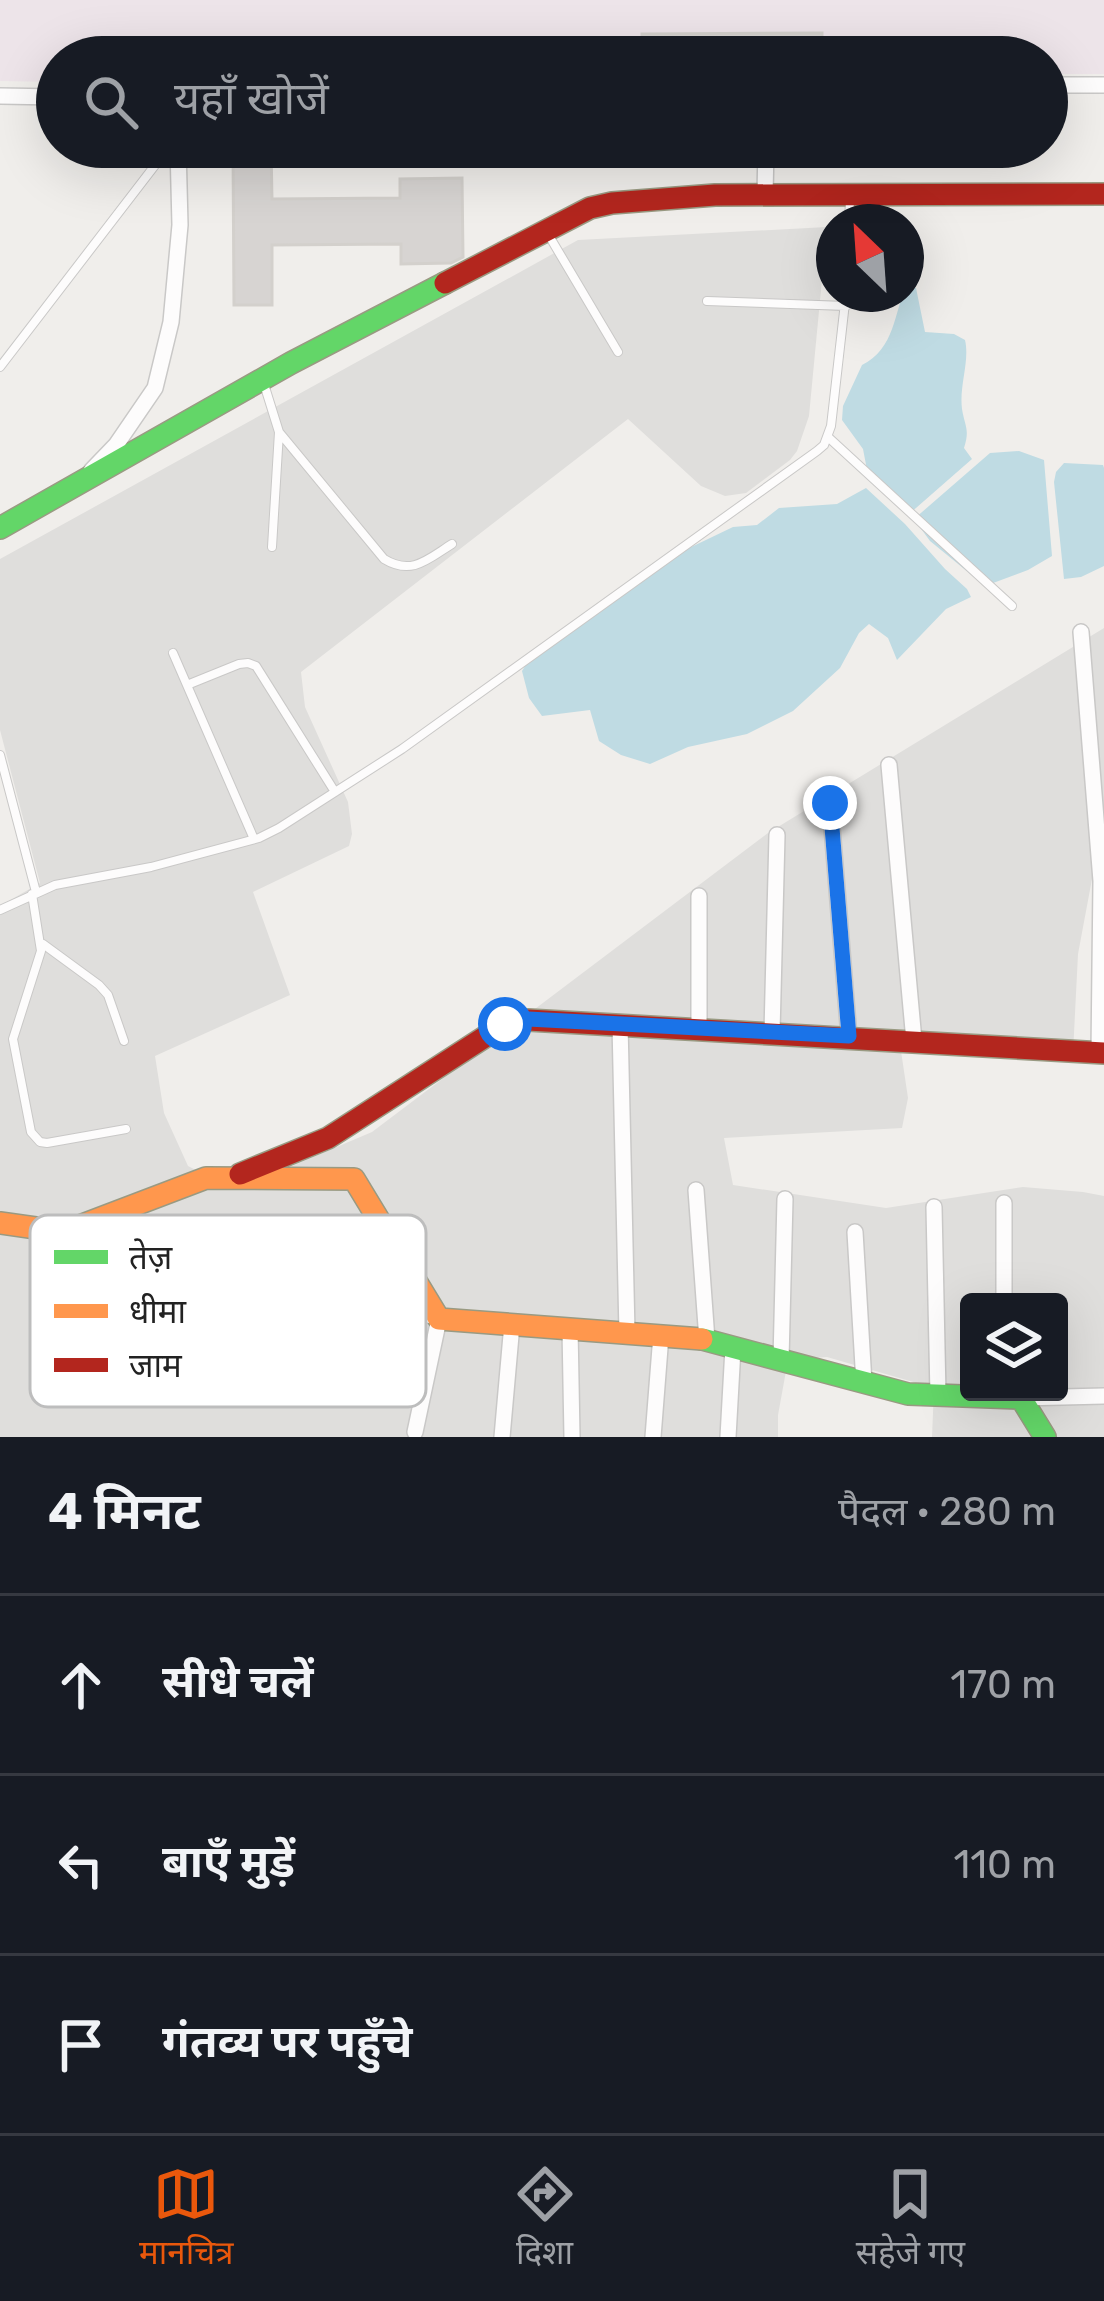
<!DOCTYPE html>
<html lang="hi">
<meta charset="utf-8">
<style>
body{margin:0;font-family:Rubik,"Noto Sans Devanagari",sans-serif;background:#242831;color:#f1f3f6}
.controls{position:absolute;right:36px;bottom:36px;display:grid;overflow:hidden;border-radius:12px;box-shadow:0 12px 48px #0002}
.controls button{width:108px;height:108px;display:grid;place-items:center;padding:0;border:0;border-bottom:3px solid #363941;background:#171b24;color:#f1f3f6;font:60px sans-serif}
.compass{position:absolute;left:816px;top:204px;width:108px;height:108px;border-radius:50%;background:#171b24;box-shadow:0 12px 48px #0002;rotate:335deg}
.stop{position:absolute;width:36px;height:36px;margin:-27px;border:9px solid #1a73e8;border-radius:50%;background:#fff}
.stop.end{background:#1a73e8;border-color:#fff;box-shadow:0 3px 12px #0008}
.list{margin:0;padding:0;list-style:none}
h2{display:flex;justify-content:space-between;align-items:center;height:156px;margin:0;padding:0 48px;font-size:51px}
h2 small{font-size:39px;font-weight:400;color:#9ea1a6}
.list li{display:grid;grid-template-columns:78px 1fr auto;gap:36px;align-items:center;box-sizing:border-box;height:180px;padding:0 48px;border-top:3px solid #363941}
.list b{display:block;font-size:45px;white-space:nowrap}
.list em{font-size:39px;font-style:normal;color:#9ea1a6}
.icon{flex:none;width:66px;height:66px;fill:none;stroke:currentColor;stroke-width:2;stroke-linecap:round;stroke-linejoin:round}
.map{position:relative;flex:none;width:1104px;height:1437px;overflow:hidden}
.search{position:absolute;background:#171b24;box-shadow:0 12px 48px #0002;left:36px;right:36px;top:36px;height:132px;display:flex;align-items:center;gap:30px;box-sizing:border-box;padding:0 42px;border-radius:66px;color:#9ea1a6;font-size:45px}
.sheet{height:696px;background:#171b24}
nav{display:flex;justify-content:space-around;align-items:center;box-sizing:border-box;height:168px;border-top:3px solid #363941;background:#171b24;font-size:33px;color:#9ea1a6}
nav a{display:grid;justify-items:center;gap:6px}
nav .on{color:#ea580c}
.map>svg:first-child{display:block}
.residential{fill:#dfdedc;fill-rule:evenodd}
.industrial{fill:#ede4e9}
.water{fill:#bfdbe3}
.building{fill:#d7d4d2;stroke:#d3d0cc;stroke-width:3}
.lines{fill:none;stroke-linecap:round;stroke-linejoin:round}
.lane-casing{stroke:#c9c8c7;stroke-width:10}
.street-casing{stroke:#c9c8c7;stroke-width:18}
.fast-casing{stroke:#999a82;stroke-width:24}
.slow-casing{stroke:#999a82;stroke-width:24}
.jam-casing{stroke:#999a82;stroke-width:24}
.lane{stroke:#fdfcfc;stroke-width:8}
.street{stroke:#fdfcfc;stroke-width:15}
.fast{stroke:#63d668;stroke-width:21}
.slow{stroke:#ff974d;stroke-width:21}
.jam{stroke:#b3261e;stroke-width:21}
.route{stroke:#1a73e8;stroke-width:15}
.key{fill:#fff;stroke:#bdbdbd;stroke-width:3}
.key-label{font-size:33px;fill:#222}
</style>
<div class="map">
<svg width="1104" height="1437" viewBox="0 0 1104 1437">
<rect width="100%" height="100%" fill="#f0eeeb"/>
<path class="residential" d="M827,227l-18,189 -12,35 -7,9 -44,33 -21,3 -24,-10 -73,-67 -327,253 4,35 43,95 4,32 -3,12 -96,46 37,103 -135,61 9,57 24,53 27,14 26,-2 51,-12 80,-34 396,-299 336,-205v243l-12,8 -14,75 -5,99 -172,-2 7,47 -6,30 -178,10 9,47 153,23 137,-21 60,5 21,4v241h-172l2,-49 -107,-31 -39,3 -10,55v22h-778v-531l40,-23 -40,-153v-171l578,-319zM969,1302h90v90h-90z"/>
<path class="industrial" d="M0,0h1104v74h-57v-17h-990v25l-57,-1z"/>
<path class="water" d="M906,287l10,1 9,44 29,2 11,6c5,21 -6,46 -3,69 3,18 8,20 2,39l8,11 -64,56 -40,-40 -5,-26 -21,-29 1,-14 19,-41c33,-16 32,-53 44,-78z
M1019,451l25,9 8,96 -24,14 -43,16 -55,-45 -16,-22 76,-66z
M1064,463l39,2 1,3v98l-23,11 -17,2 -10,-97 2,-10z
M866,488l39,36 40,45 22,20 4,8 -25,12 -49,51 -9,-22 -19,-14 -10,9 -19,35 -47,43 -46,23 -59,13 -38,17 -29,-9 -22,-14 -9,-31 -48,6 -13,-18 -7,-27 12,-19 115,-75 36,-27 48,-23 24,-2 22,-17 58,-4z"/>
<path class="building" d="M822,33v23l-180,1v-23z
M233,147h38l1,52 128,-1v-19l62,-1 1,79 -12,6 -50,1v-20l-129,1v60h-38z"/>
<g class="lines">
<defs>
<path id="lane" d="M849,222l1,-22
M548,234l70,118
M707,301l139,5
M0,367l169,-220
M264,384l15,48 -7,115
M279,432l105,127c28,17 44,0 68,-15
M828,437l184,169
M173,653l81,186
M187,685l52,-21 9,-1 8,3 79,126
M0,755l36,137
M32,894l9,57 -28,88 18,93 9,10 7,1 79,-14
M0,910l55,-25 96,-18 108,-29 20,-10 123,-79 415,-298 7,-6 7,-19 15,-132
M43,944l56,41 9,10 16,46"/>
<path id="street" d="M1047,85h57
M0,96l57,1
M765,195l1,-48
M91,471l25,-26 39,-57 16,-66 9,-97 -2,-78
M1081,632l20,249 -2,171
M889,765l25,276
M830,803l19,234
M699,896v132
M620,1024l7,309
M772,1032l5,-197
M696,1190l11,150
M934,1207l4,188
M67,1232l58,15h57
M855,1232l9,151
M1004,1302v-99
M570,1328l2,109
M116,1338l9,-91
M258,1344l84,17 8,-6 18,-36 11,-3 58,-1
M781,1360l4,-161
M1021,1398l83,-2
M415,1432l24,-113
M502,1437l10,-113
M653,1437l8,-102
M728,1437l5,-89"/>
<path id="fast" d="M0,528l291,-165 154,-80
M702,1339l206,55 113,4 24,39"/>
<path id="slow" d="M0,1223l64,9 142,-54 148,1 85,140 263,20"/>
<path id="jam" d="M445,283l145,-75 22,-5 103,-8 389,-1
M240,1174l88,-36 177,-114 23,-4 576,33"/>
</defs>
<use href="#lane" class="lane-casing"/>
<use href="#street" class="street-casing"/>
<use href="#fast" class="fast-casing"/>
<use href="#slow" class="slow-casing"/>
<use href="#jam" class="jam-casing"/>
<use href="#lane" class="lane"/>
<use href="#street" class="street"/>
<use href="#fast" class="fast"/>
<use href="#slow" class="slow"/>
<use href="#jam" class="jam"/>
</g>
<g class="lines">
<path class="route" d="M505,1024l23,-5 321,17 -19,-233"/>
</g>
<rect x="30" y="1215" width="396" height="192" rx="18" class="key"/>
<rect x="54" y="1250" width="54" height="14" fill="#63d668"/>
<rect x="54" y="1304" width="54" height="14" fill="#ff974d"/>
<rect x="54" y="1358" width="54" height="14" fill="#b3261e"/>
<g class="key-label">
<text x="129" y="1269">तेज़</text>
<text x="129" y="1323">धीमा</text>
<text x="129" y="1377">जाम</text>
</g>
</svg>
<div class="controls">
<button><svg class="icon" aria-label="layers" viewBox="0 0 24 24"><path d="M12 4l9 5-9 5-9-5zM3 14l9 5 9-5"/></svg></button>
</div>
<svg class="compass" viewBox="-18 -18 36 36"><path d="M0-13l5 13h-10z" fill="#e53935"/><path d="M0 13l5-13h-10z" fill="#9ea1a6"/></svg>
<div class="stop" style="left:505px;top:1024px"></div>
<div class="stop end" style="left:830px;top:803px"></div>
<div class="search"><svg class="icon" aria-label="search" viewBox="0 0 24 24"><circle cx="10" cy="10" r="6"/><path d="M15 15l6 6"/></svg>यहाँ खोजें</div>
</div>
<section class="sheet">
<h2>4 मिनट<small>पैदल · 280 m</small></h2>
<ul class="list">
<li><svg class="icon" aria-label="ahead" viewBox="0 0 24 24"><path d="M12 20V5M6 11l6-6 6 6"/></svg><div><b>सीधे चलें</b></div><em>170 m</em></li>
<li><svg class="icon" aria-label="left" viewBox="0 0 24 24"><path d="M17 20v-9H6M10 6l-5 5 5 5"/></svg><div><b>बाएँ मुड़ें</b></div><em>110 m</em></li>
<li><svg class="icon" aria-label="arrive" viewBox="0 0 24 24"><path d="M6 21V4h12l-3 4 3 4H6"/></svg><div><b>गंतव्य पर पहुँचे</b></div></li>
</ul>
</section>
<nav>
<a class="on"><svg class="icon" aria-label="map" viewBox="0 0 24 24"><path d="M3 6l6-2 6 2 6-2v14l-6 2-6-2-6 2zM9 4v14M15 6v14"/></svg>मानचित्र</a>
<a><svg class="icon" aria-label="directions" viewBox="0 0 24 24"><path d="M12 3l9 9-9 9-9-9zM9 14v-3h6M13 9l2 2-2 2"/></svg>दिशा</a>
<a><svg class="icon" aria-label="saved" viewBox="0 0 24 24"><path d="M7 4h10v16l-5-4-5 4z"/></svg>सहेजे गए</a>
</nav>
